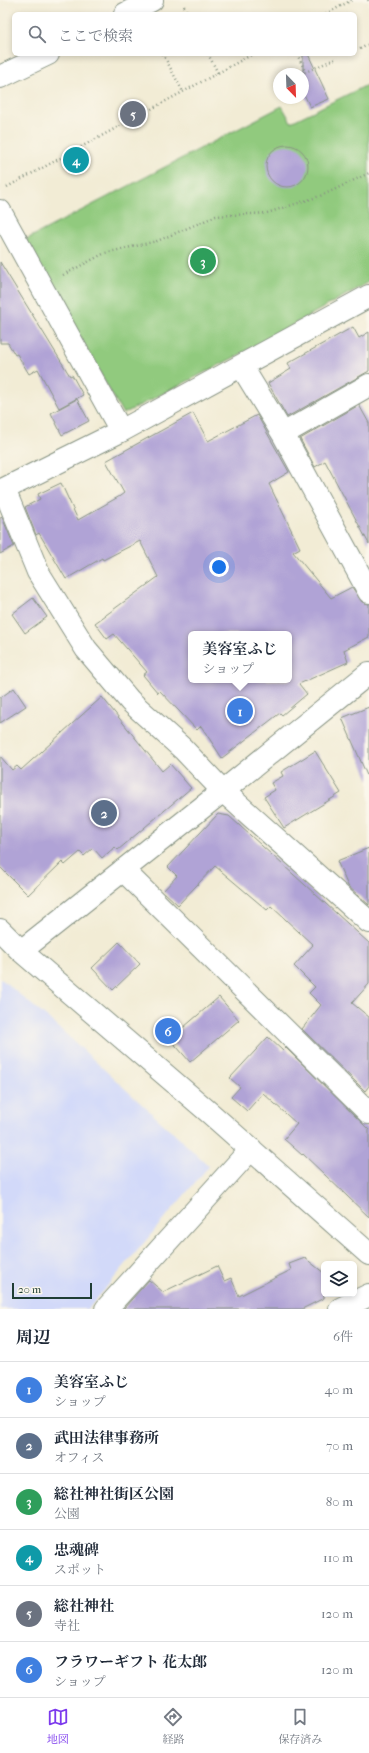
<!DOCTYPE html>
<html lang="ja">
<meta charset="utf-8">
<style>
body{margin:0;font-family:"IM FELL French Canon","Noto Serif JP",serif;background:#f2f2f3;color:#1f2937}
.controls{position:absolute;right:12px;bottom:12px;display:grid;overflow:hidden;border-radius:6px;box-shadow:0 2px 6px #0003}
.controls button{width:36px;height:36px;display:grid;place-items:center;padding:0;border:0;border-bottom:1px solid #e0e1e3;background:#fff;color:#1f2937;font:20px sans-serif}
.compass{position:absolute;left:273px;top:68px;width:36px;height:36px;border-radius:50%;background:#fff;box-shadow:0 2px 6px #0003;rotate:157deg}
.scale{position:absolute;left:12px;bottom:10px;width:80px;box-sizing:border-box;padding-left:4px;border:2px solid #1f3d34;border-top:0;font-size:11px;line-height:14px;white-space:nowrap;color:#1f3d34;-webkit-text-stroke:3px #fbf7ec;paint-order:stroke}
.you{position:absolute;left:219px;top:567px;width:14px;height:14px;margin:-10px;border:3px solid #fff;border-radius:50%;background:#1a73e8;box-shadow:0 0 0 6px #1a73e833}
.badge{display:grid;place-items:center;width:26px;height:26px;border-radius:50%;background:#7c3aed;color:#fff;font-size:13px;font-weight:700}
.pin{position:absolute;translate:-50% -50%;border:2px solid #fff;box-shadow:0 1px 4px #0006}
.popup{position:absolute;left:188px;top:631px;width:104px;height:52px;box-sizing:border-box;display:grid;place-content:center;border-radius:6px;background:#fff;filter:drop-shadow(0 1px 3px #0005);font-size:13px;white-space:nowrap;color:#747a83}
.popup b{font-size:15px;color:#1f2937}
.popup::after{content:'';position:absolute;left:50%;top:100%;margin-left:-8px;border:8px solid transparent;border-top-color:#fff}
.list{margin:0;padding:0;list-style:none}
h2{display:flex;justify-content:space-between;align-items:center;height:52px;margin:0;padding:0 16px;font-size:17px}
h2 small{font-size:13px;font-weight:400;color:#747a83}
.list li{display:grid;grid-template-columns:26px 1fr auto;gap:12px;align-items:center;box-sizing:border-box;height:56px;padding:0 16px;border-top:1px solid #e0e1e3}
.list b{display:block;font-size:15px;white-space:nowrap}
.list p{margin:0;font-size:13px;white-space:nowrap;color:#747a83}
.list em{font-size:13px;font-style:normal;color:#747a83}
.icon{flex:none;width:22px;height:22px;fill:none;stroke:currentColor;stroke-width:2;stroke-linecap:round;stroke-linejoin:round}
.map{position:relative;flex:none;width:369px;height:1309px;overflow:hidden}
.search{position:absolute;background:#fff;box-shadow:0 2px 6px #0003;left:12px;right:12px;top:12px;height:44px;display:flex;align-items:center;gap:10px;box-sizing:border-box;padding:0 14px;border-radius:6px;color:#747a83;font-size:15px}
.sheet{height:388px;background:#fff}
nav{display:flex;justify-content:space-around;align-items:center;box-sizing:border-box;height:56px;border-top:1px solid #e0e1e3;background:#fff;font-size:11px;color:#747a83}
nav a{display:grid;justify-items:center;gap:2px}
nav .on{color:#7c3aed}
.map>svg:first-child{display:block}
.built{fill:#d2d9f9}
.green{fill:#91ca7e;stroke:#588459}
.building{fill:#b0a3d6;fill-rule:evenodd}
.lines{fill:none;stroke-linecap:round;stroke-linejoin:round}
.minor-casing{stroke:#889484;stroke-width:24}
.path{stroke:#889484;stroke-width:2.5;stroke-dasharray:1 3;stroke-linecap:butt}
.minor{stroke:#fff;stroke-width:22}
</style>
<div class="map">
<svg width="369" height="1309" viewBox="0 0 369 1309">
<rect width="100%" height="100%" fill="#fbf7ec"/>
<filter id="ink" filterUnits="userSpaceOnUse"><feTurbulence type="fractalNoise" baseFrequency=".025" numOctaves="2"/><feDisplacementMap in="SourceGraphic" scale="8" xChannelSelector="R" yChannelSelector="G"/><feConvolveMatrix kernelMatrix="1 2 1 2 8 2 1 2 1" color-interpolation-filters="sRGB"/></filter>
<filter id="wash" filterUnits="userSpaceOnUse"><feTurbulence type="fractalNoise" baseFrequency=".012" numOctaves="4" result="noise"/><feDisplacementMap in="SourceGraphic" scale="16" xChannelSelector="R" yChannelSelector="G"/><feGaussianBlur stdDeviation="0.9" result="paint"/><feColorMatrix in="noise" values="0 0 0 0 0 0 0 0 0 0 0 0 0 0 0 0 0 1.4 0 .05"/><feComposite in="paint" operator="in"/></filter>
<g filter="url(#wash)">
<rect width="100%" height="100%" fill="#f2ecd5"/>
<path class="built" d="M0,978l57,48 152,140 -121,143h-88z"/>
<path class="green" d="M369,84v198l-130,73 -116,59 -98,-174 257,-134 9,16z"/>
<g id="blocks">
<path class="building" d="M303,54h5l21,45 -19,8 -7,-15z
M266 166a21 21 0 1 1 42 0a21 21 0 1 1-42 0Z
M0,262l70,114 2,-1 11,20 -24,13 -21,-39 -9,5 -12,-20 -2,1 -7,-12h-8z
M353,327l6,11 10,-6v39l-82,46 -19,-34 23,-14 -3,-6z
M77,399l12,22 -27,14 -11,-22z
M359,405l10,18v121l-44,-83 -10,6 -15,-28z
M193,413l15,28 49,-26 32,57 -20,12 31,64 -7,4 38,46 21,-11 10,15 7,2v33l-25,13 4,12 -49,22 8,10 -25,21 -2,-2 -58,45 -21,-32 -4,4 -37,-39 -2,2 -15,-18 4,-3 -33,-38 -7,5 -12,-16 63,-46 -18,-36 -37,19 -1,-2 -36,21 -27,-46 -3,2 -11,-28 15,-8 -2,-5 23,-11 17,37 42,-24 4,-3 -18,-32zM191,634h98v46h-98z
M2,517l12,29 -14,8v-36z
M33,598l14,19 -22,16 -13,-19z
M14,688l12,18 -26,17v-25z
M102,697l60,74 8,-7 21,24 -73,62 -3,-3 -13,11 -9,-10 -9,8 -4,-4 -15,13 -3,-3 -34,33 -28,-28v-111l12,14 5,-4 4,4z
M369,707v73l-27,-62z
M315,751l26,42 -57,35 -20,-31 11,-7 -4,-7 12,-7 -2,-4z
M218,814l11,2 140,127v41l-17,19 17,14v69l-4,5 -63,-62 19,-24 -12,-12 6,-6 -21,-21 19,-21 -42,-39 -4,4 -52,-44 -37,39 -15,-14 14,-15 -9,-9z
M369,848v57l-21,-19 -11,-25z
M119,942l21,22 -27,26 -21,-22z
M219,997l20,23 -49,42 -20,-23z
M268,1037l15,14 3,-3 83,82v87l-66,-63 -1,1 -18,-16 13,-15 -34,-31 -16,18 -16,-14 9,-10 -10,-9z
M305,1258l19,15v25l-22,11h-179l26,-29 14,12 54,-26 7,15 7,-3 8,18 52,-26 -2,-6z"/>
</g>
</g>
<g filter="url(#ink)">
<use href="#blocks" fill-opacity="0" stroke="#889484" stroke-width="1"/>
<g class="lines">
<defs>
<path id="minor" d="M125,14l27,-14
M0,77l48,-23
M0,211l121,220
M242,367l41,67 86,158
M283,434l86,-49
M4,489l34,83 48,77 44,52 53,48 40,42 146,131
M0,491l121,-60 248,-135
M123,870l246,243
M0,930l21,21 190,163 158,140
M21,951l202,-160 146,-118
M106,1309l145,-160
M340,1309l29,-14"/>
</defs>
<use href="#minor" class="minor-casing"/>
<path class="path" d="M368,0l1,3
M184,6l4,8
M326,14l26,-14
M360,49l9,-5
M163,54l20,38
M208,54l10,19
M297,54l8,17
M301,74l36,-16
M7,187l246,-133
M63,275l42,-22 52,-12 59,-25 51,-3 56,-18 46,-22"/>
<use href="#minor" class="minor"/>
</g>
</g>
</svg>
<div class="controls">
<button><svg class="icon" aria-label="layers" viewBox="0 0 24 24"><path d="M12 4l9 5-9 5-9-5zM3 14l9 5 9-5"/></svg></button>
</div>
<svg class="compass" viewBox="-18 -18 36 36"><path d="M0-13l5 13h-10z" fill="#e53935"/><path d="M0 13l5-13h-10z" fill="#747a83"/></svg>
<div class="scale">20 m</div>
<div class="you"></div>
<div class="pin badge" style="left:240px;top:711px;background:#3f7fe0">1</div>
<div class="popup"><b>美容室ふじ</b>ショップ</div>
<div class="pin badge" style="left:104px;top:813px;background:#5c6f8a">2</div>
<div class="pin badge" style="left:203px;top:261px;background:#2e9e5b">3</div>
<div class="pin badge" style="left:76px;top:160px;background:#0f9aa8">4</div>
<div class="pin badge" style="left:133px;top:114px;background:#6b7280">5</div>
<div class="pin badge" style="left:168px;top:1031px;background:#3f7fe0">6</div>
<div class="search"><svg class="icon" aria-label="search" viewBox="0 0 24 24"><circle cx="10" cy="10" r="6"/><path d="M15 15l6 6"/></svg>ここで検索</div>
</div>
<section class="sheet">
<h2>周辺<small>6件</small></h2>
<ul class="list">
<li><span class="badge" style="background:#3f7fe0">1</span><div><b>美容室ふじ</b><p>ショップ</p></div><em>40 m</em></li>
<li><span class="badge" style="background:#5c6f8a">2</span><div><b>武田法律事務所</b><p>オフィス</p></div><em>70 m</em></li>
<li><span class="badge" style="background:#2e9e5b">3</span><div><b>総社神社街区公園</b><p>公園</p></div><em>80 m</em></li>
<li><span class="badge" style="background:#0f9aa8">4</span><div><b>忠魂碑</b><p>スポット</p></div><em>110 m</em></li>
<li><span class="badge" style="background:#6b7280">5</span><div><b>総社神社</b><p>寺社</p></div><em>120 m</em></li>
<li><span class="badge" style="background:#3f7fe0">6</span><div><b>フラワーギフト 花太郎</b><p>ショップ</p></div><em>120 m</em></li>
</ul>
</section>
<nav>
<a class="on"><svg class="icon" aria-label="map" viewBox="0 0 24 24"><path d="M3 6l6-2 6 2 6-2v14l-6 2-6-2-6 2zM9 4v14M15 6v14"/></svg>地図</a>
<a><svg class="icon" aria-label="directions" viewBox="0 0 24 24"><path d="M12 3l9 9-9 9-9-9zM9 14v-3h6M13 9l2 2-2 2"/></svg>経路</a>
<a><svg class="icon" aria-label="saved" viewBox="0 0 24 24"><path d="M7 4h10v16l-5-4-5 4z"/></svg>保存済み</a>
</nav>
